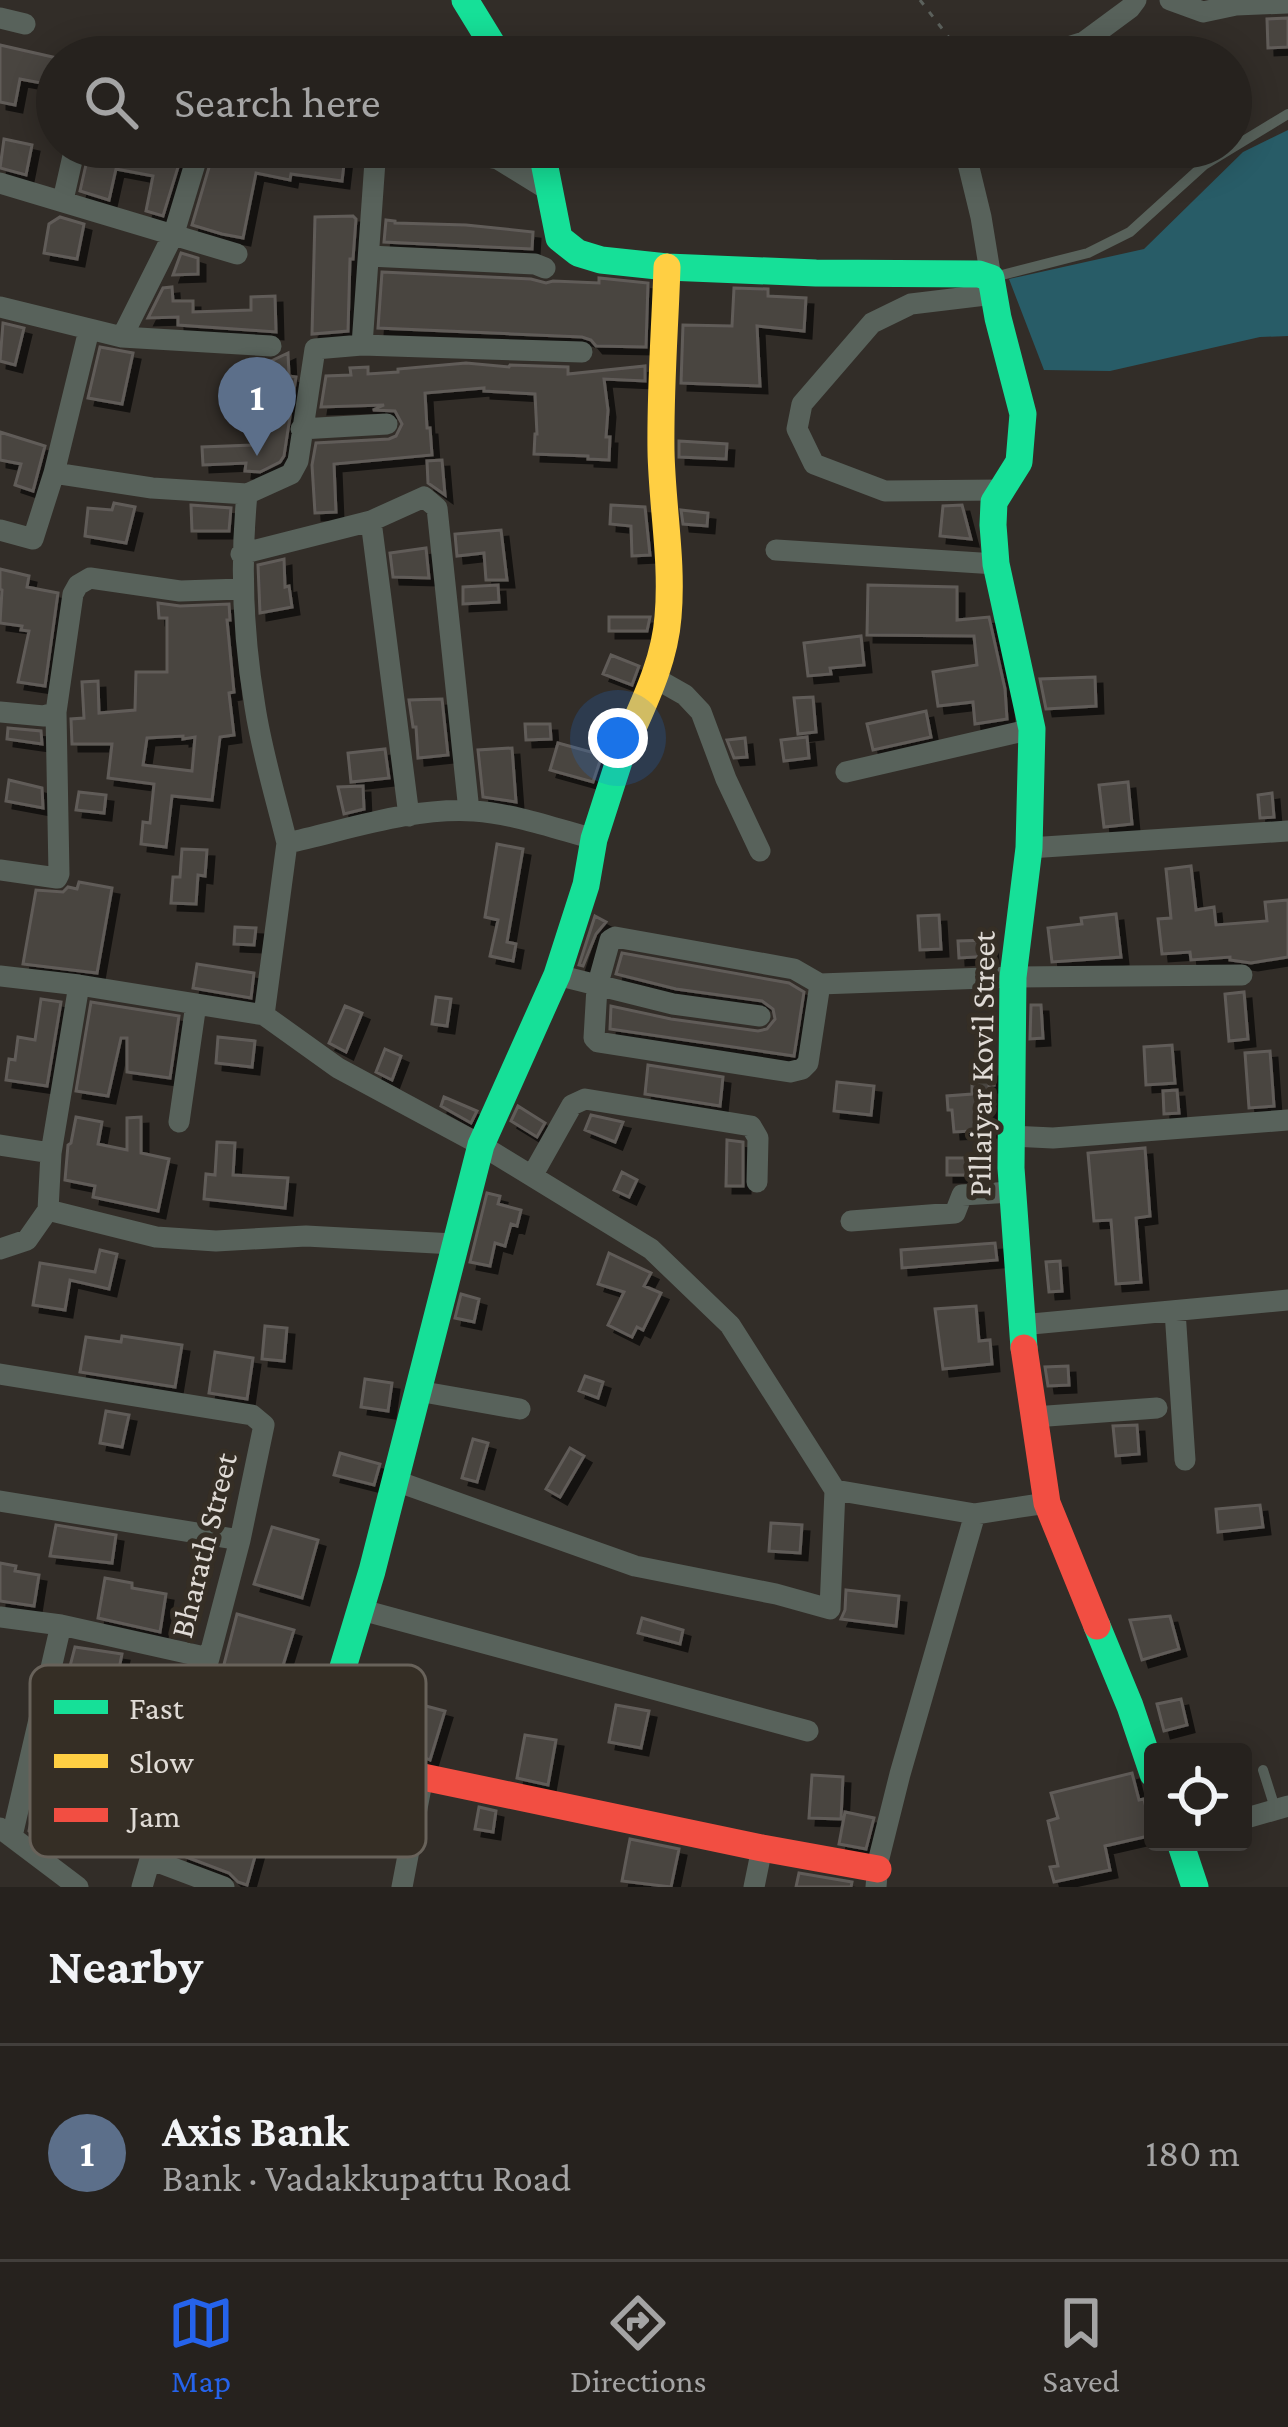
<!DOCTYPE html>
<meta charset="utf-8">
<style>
body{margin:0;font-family:"Crimson Pro",serif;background:#2e2a27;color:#f1f3f6}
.controls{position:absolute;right:36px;bottom:36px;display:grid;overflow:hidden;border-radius:12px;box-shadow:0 6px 30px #0003}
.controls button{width:108px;height:108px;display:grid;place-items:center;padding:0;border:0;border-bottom:3px solid #423f3c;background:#26221e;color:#f1f3f6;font:60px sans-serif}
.you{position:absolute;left:618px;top:738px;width:42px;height:42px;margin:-30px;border:9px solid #fff;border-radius:50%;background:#1a73e8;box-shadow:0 0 0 18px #1a73e833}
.badge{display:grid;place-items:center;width:78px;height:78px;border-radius:50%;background:#2563eb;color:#fff;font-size:39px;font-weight:700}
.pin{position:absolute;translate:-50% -99px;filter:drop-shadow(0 3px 6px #0008)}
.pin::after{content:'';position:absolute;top:63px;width:42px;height:36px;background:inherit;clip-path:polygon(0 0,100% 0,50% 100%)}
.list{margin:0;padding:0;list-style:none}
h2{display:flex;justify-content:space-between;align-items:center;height:156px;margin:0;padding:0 48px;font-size:51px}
h2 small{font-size:39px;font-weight:400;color:#a4a4a4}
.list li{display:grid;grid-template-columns:78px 1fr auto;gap:36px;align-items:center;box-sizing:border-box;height:216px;padding:0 48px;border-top:3px solid #423f3c}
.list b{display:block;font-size:45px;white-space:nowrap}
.list p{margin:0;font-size:39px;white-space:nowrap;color:#a4a4a4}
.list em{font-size:39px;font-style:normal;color:#a4a4a4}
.icon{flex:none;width:66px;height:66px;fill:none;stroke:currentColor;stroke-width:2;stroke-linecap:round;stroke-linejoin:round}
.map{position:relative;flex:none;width:1288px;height:1887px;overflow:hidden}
.search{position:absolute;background:#26221e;box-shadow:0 6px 30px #0003;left:36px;right:36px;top:36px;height:132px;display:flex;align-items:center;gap:30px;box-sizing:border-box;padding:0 42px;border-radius:66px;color:#a4a4a4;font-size:45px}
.sheet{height:372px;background:#26221e}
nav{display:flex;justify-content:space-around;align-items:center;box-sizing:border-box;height:168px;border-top:3px solid #423f3c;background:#26221e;font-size:33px;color:#a4a4a4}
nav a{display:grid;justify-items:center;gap:6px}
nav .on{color:#2563eb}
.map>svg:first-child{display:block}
.water{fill:#285c67}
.building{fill:#494441;stroke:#615c59;stroke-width:3;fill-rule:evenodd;filter:url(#shadow)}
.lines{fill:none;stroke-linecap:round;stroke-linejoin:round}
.path{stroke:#5c615c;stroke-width:3;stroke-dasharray:6 9;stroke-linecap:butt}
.lane{stroke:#58625b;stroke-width:10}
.street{stroke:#58625b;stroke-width:21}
.fast{stroke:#16e098;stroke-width:27}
.slow{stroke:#ffcf43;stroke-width:27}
.jam{stroke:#f24e42;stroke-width:27}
.labels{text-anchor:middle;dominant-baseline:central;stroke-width:10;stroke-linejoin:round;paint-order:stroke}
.street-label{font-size:33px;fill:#e0dbd6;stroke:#352e25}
.key{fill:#352e25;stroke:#68625a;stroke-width:3}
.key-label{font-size:33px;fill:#e0dbd6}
</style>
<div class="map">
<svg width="1288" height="1887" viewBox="0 0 1288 1887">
<defs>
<filter id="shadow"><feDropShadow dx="7" dy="7" stdDeviation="0" flood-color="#0009"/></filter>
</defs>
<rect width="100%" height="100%" fill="#322d28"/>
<path class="water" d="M1288,130v206l-28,1 -150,34 -66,-1 -35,-91 135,-30 99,-97z"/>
<path class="building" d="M1288,18v29l-20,1 -1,-29z
M0,45l57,13v28l-37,-7 -5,26 -15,-3z
M4,139l28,6 -6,30 -26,-7z
M90,147h71l22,4 -20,65 -17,-5 7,-35 -37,-7 -7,31 -29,-9z
M215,147h131l-4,34 -51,-7 -1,6 -34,-7 -13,65 -21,-4 -30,-9z
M353,216l3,3 -3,40h-3l-2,72 -36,3 3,-117z
M60,217l24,7 -7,35 -33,-6 5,-29z
M386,220l9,1v2l71,2 67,7 -1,17 -148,-7z
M181,253l17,5v16l-25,1z
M382,272l149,7 15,4 7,-2 46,2v-5l49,5 -2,64 -50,-1 -5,-6 -9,-3 -204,-9z
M172,287l1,14h20v11l58,-2v-13l24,-1 1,36 -98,-7v-8l-30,1 15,-30z
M734,288l34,1v7l38,2 -2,33 -47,-5 3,60 -79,-3 2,-58 49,1z
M3,323l21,5 -9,37 -15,-4z
M100,347l33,6 -11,51 -34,-6z
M288,353l1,23 7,1 -12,79 -4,6 -20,10 -15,-1 1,-8 -43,2 -1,-18 51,-2 -6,-85 24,1z
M466,363l43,4 1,-2 58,2v7l77,-8v15l-41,-2 4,31 -2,27h4l-1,23 -21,-1v-3l-54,-2 1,-20h2l-2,-40 -51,-3v-3l-59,5 2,35h3l2,27 -98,9 2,48 -21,1 -3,-48 4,-22 73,-4 7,-3 6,-12 -7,-13 -22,-1 11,-5 -63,2 5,-31 25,-1 -1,-7 18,-1v7l30,-2v-3z
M0,432l45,14 -12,45 -18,-6 6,-21 -21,-4z
M679,441l48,3 -1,15 -47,-2z
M442,460l3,35 -17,-12 -1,-22z
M114,503l21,4 -9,36 -41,-7 3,-28 24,2z
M191,505l40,3 -2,23h-37z
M611,505l34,2 5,48 -18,1 -1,-30 -21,-2z
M962,505l9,34 -31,-3 3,-30z
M681,510l27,3 -1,13 -24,-2z
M501,530l6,50h-21l-2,-27 -27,3 -2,-22z
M426,548l3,30 -36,-1 -3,-24z
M284,559l1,28 4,-1 3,21 -32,6 -2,-48z
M0,569l29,7 -2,11 31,6 -13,93 -27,-4 11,-51 -8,-1 1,-4 -22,-3 2,-33 -2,-1z
M498,585l1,17 -36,2v-17z
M868,585l89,2v33l32,-3 16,72 2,30 -32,5 -2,-22 -35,4 -5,-34 44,-7 -3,-29 -107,-1z
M158,603l22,3 49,-2 1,16h-3l7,72 -5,1 5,42 -14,2 -8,63 -40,-4 -6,51 -25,-3 2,-22 7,1 4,-39 -46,-6 4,-34h-40l-1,-25 13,-1 -2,-36 16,-1 1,32 36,-3 1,-38h31v-54h-8zM183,736v3l12,-2 -3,34 -49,-6 4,-27z
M609,617h41l-3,14h-38z
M861,636l3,29 -34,3 1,6 -23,2 -4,-33z
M611,655l28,11 -7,19 -29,-11z
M1095,677l1,29 -50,3 -6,-30z
M813,697l3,35 -18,2 -4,-36z
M442,699l6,56 -30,3 -2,-31h-3l-4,-27z
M926,711l5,26 -58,13 -6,-26z
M525,724h25l1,15 -25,1z
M8,728l33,3 1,13 -35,-5z
M807,737l2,21 -25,3 -3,-21z
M745,738l2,19 -13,1 -7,-18z
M558,743l44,12 -9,27 -43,-12z
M512,748l4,54 -33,-5 -5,-47z
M385,749l4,29 -38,4 -3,-29z
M9,780l33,8 1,20 -37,-7z
M1128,782l4,42 -28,3 -5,-42z
M363,786l1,23 -20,5 -6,-27z
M79,792l27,3 -2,18 -28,-3z
M1272,793l2,24 -14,1 -2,-23z
M497,844l26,5 -16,93 9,2 -3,17 -23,-5 8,-36 -13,-3z
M182,849l25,1 -2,26 -7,-1 -2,29 -25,-1 2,-26h7z
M1191,866l5,44 18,-3 2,18 51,-4 -2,-19 23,-2v57l-37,6 -21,-3v-3l-39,3 -1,-8 -28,2 -4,-35 13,-1 -5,-49z
M79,882l33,6 -15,85 -74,-9 13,-74 27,2 5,-5 9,2z
M1116,914l5,43 -69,5 -4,-34 34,-4 -1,-6z
M939,915l2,34 -21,1 -2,-34z
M595,916l11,6 -10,12 -13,32 -4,-1z
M235,927l21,1 -2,17 -20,-1z
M990,940l1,16 -32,2 -1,-17z
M622,953l167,30 15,9 -10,64 -184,-27 1,-23 60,13 87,12 9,-2 8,-10 -2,-10 -11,-8 -86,-12 -60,-15z
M197,964l57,9 -3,25 -58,-10z
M1244,992l4,47 -19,2 -4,-47z
M436,997l15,2 -4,27 -15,-2z
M41,999l20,3 -14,84 -41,-6 3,-21 6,1 3,-23 17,3z
M91,1002l88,14 -9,62 -43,-6v-34h-6l-13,58 -32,-5z
M1031,1005h10l2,33 -13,1z
M345,1006l17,7 -16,39 -17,-9z
M218,1037l37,4 -3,26 -36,-4z
M1172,1045l3,38 -29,2 -2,-38z
M385,1049l16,7 -9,24 -16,-8z
M1270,1051l4,55 -25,2 -4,-55z
M648,1065l75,12 -3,29 -75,-12z
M972,1070h22v15h-5v45l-35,2 -2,-22h-4l-1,-14 25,-2z
M837,1082l37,4 -3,29 -37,-4z
M1177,1090l2,23 -15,1 -1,-23z
M444,1097l33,14 -6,12 -30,-17z
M518,1106l27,17 -8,14 -26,-16z
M591,1115l32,7 -8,20 -30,-12z
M76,1117l26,5 -4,22 29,6v-32l14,-1v36l28,6 -11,52 -65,-14 2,-11 -30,-6 3,-35 3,-2z
M727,1140l16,2v44h-17z
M217,1142l18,1 -2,32 55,3 -3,30 -81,-9 2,-25 9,1z
M1145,1148l5,68 -14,2 5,64 -25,2 -5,-64 -17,1 -6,-68z
M947,1158h37l1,17h-38z
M622,1172l15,8 -8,17 -15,-7z
M487,1193l13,3 -2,8 23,6 -4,16 -6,-2 -6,22 -10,-3 -5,23 -20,-4z
M995,1243l2,17 -95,8 -1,-18z
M100,1250l17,4 -8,35 -39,-9 -5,30 -32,-5 7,-42 55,9z
M609,1253l42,20 -7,13 17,7 -18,37 -6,-3 -5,10 -24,-12 16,-33 -26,-8z
M1060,1261l2,30 -13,1 -3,-30z
M461,1294l18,5 -5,23 -19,-4z
M976,1306l3,35 11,-1 2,24 -49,5 -8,-60z
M265,1326l22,2 -3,33 -22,-2z
M122,1336l60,9 -7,42 -95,-15 6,-35 35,5z
M215,1352l38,6 -6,41 -38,-6z
M1068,1366l1,19 -21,1 -3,-19z
M585,1376l18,6 -5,16 -19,-7z
M365,1379l27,4 -4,28 -27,-4z
M106,1411l23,4 -7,32 -22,-4z
M1137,1425l2,29 -23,2 -3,-30z
M473,1439l15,4 -11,39 -15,-4z
M570,1448l14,8 -24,41 -14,-8z
M340,1453l40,11 -6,21 -40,-10z
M1260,1505l3,22 -45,5 -2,-23z
M771,1523l31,2 -2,28 -31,-2z
M56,1525l60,10 -4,28 -62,-7z
M272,1527l46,13 -16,58 -48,-14z
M0,1563l16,3 -1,5 24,4 -5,31 -34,-5z
M105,1578l27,5v5l34,6 -6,38 -62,-14z
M846,1590l53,6 -3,30 -55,-7 4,-9z
M237,1614l57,16 -18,58 -5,-2 -18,72 4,1 -7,26 -44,-12 8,-28 -4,-1 18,-70 -6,-2z
M1170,1616l9,33 -37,11 -12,-40z
M642,1618l41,12 -3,14 -42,-11z
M75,1647l47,7 -6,29 -23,-5 -2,6 -24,-6z
M1181,1699l6,26 -23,6 -7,-27z
M422,1705l23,6 -15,49 -22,-10z
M616,1705l33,6 -8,37 -32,-6z
M525,1735l31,5 -8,45 -31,-7z
M1132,1773l7,27 5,-1 5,23 4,-1v14l-48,11 5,24 -56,12 -4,-15 8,-1 -10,-45 10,-3 -7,-25z
M812,1775l31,2 -2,42 -32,-1z
M40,1781l36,8 -5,21 -10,-2 -7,33 -17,-4 -8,-6z
M189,1793l80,29 -8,21 -2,-1 -12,43 -9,-3 -9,-9 -48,-18 11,-38 -11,-4z
M479,1807l17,4 -3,21 -18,-3z
M845,1812l29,6 -8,31 -27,-5z
M630,1839l49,10 -8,38 -49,-6z
M799,1873l53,9 -1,5h-55z"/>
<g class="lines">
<path class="path" d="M920,0l44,57"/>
<path class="lane" d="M994,277l94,-24 42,-21 74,-67 84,-51
M1263,1770l12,38"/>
<path class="street" d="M1170,0l33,12 33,-7 52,-2
M0,18l25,6
M96,57l2,-9
M1036,57l48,-15 46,-34 6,-8
M434,147l64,12 52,32
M964,147l17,70 10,61
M0,183l237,71
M63,200l12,-53
M369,256l166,8 10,4
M994,294l-83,10 -39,19 -70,81 -5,25 17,35 71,27 117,-1
M0,307l122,30 149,9
M122,337l52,-104 26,-86
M362,345l14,-198
M301,429l86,-5
M54,473l98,15 95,6 44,-20 7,-13 17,-112 47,-4 220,7
M247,494c-7,72 -4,142 8,213 7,46 21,91 32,136
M371,521l38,295
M0,530l33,9 21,-66 35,-143
M776,550l220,14
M241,554l130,-33 53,-24 13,11 32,303
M655,678l30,17 16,17 25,67 34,72
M0,712l44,4 12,-4 17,-118 5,-9 12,-7 90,13 62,-2
M846,772l186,-43
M1029,848l259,-17
M0,870l57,8 2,-4 -3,-162
M557,975l116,29 87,12
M0,976l79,9 185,30 74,53 143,77 170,104 79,76 105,165 140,24 -75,260 -22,88 -2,25
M820,984l-26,-15 -179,-32 -5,3 -13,47 -3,51 4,4 192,30 12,-3 6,-6 12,-79 193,-7 229,-2
M264,1015l23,-172c60,-13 125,-36 187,-32 41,3 80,17 120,28
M179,1122l17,-118
M1011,1136l42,2 235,-18
M0,1145l51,8
M532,1176l40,-71 13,-6 166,27 7,12 -1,44
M48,1210l108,27 60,4 90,-5 148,8
M851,1221l104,-8 7,-18 50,-3
M0,1249l27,-9 21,-30 3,-57 28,-168
M1175,1311l10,149
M1021,1325l267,-25
M0,1374l252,41 12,10 -24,115 -31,118 -67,229
M418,1391l102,18
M1034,1417l123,-9
M396,1481l239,85 141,28 54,15 5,-119
M0,1501l240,39
M975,1514l72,-11
M362,1610l446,121
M0,1617l61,8 148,33
M1243,1819l45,-13
M0,1828l78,59
M12,1836l49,-211
M152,1860l72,27
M402,1887l21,-110
M754,1887l8,-39"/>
<path class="fast" d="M465,0l35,57
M541,147l18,91 19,15 23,7 66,7 149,6 163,1 12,4 7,40 25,96 -4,48 -25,40 -1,23 3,39 36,165 -3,119 -16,129 -2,191 13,180
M1097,1626l33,80 23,68
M367,1751c-25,-12 -36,-14 -36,-44l41,-136 109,-426 76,-170 29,-90 8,-46 26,-81 12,-28
M1180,1842l15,45"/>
<path class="slow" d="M632,730c16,-36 33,-73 36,-113 5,-55 -6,-111 -7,-166 -1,-61 4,-123 6,-184"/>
<path class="jam" d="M1024,1348l23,155 50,123
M367,1751l56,26 339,71 116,21"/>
</g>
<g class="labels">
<g class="street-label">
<text transform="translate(981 1064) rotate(-89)">Pillaiyar Kovil Street</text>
<text transform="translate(203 1545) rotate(-76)">Bharath Street</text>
</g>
</g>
<rect x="30" y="1665" width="396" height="192" rx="18" class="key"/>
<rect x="54" y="1700" width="54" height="14" fill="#16e098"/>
<rect x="54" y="1754" width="54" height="14" fill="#ffcf43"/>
<rect x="54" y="1808" width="54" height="14" fill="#f24e42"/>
<g class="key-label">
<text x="129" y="1719">Fast</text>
<text x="129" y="1773">Slow</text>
<text x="129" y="1827">Jam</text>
</g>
</svg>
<div class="controls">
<button><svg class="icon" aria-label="locate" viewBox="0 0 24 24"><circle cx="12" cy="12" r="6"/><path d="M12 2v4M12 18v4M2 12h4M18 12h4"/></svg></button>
</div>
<div class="you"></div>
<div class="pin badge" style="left:257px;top:456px;background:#5c6f8a">1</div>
<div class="search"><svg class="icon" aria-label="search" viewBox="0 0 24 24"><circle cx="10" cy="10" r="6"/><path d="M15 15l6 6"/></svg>Search here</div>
</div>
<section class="sheet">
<h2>Nearby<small></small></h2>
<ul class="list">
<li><span class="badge" style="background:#5c6f8a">1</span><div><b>Axis Bank</b><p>Bank · Vadakkupattu Road</p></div><em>180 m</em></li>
</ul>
</section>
<nav>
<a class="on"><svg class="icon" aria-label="map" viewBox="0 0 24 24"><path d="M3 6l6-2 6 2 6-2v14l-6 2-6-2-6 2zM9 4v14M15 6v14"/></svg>Map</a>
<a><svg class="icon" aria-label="directions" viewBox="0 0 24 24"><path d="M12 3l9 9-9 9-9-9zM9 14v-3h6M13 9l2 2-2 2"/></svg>Directions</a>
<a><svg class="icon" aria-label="saved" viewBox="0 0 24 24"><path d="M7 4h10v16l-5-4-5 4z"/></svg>Saved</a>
</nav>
